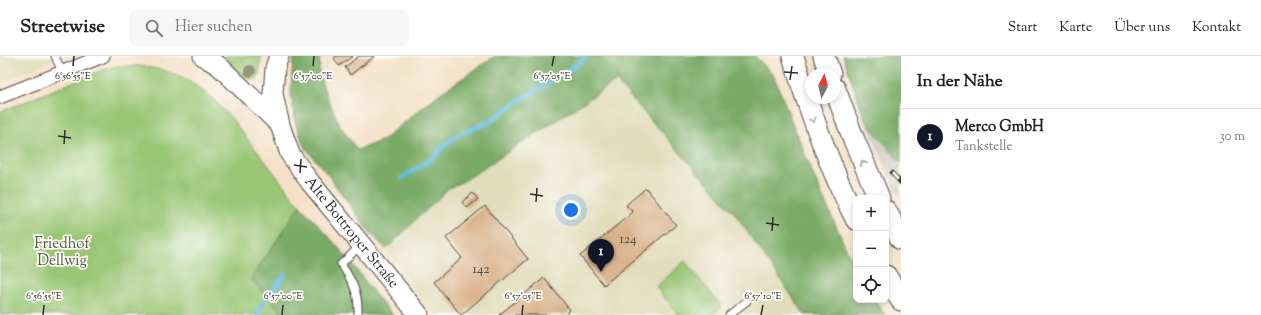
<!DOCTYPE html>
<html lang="de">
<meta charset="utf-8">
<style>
body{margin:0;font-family:"Sorts Mill Goudy",serif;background:#f6f6f6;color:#222}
.controls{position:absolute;right:12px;bottom:12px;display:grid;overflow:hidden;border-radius:8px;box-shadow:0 2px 6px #0003}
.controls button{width:36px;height:36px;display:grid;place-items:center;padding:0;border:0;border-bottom:1px solid #e0e0e0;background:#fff;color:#222;font:20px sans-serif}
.compass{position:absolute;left:805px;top:12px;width:36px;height:36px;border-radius:50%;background:#fff;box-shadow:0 2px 6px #0003;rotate:7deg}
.you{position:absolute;left:571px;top:154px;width:14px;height:14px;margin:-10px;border:3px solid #fff;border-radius:50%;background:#1a73e8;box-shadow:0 0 0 6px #1a73e833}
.badge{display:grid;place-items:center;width:26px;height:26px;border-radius:50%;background:#111827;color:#fff;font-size:13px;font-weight:700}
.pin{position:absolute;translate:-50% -33px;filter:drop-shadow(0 1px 2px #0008)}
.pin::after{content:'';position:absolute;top:21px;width:14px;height:12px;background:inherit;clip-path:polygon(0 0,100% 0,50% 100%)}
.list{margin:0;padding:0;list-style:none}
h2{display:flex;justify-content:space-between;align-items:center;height:52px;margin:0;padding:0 16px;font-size:17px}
h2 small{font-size:13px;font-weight:400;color:#767676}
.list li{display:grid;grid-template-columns:26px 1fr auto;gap:12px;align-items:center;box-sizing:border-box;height:56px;padding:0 16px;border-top:1px solid #e0e0e0}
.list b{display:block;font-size:15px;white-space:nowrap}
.list p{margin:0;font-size:13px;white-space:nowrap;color:#767676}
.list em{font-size:13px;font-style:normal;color:#767676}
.icon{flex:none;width:22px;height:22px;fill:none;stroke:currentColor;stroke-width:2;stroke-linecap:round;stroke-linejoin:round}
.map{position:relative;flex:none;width:901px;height:259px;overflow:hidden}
header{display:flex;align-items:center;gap:24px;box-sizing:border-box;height:56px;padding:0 20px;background:#fff;border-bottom:1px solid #e0e0e0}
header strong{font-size:19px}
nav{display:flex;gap:22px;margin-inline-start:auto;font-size:14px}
.search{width:280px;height:36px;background:#f6f6f6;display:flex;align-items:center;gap:10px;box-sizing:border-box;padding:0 14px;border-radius:8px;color:#767676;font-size:15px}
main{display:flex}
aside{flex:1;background:#fff}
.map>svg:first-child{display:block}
.built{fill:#e1dcba}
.industrial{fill:#c5c5b8}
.green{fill:#99c674;stroke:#627850}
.forest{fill:#7aab66;stroke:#526b48}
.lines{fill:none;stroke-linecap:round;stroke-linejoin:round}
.stream{stroke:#60bbde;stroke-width:5}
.building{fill:#d9b28b}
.lane-casing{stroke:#494642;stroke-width:9}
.street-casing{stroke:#494642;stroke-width:15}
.secondary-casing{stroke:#494642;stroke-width:21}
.primary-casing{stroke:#494642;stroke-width:23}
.lane{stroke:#fff;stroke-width:7}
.street{stroke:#fff;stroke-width:13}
.secondary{stroke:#fff;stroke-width:19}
.primary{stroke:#fff;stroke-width:21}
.rail-casing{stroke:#2b2b2b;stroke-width:4.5}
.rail{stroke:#fdfcf7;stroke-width:3;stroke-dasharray:9;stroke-linecap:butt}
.tree{fill:#98977d}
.oneway{stroke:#a0a0a0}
.ticks{fill:none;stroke:#2b2b2b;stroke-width:1.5}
.labels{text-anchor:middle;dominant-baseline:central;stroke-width:3.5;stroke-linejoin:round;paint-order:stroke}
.number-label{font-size:13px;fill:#564d43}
.street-label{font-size:15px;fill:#2b2b2b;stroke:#fdfcf7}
.park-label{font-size:15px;fill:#4c5a41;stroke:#fdfcf7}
.ticks-label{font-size:10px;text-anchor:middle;fill:#2b2b2b;stroke:#fdfcf7;stroke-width:3.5;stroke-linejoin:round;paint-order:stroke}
</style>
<header>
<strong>Streetwise</strong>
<div class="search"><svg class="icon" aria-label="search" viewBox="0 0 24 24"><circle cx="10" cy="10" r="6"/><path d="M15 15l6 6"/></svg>Hier suchen</div>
<nav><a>Start</a><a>Karte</a><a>Über uns</a><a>Kontakt</a></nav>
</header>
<main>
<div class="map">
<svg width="901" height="259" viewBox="0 0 901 259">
<rect width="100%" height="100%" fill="#fdfcf7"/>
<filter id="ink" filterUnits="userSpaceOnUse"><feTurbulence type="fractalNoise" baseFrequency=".025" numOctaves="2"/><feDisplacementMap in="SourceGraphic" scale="8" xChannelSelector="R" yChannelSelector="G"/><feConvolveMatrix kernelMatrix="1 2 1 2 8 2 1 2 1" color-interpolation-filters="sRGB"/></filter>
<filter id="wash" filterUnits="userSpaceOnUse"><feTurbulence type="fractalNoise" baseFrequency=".012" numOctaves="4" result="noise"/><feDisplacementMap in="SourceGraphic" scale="16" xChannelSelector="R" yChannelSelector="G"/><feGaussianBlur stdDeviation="0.9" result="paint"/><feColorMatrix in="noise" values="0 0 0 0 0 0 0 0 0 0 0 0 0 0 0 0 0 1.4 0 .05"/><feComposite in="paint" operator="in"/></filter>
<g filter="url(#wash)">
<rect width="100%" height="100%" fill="#f4e1c7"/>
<path class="built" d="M0,0h63l-63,27z
M616,25l119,133 70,101h-371l-48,-66 63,-61 15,-7z"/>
<path class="industrial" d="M865,64l36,43v34l-5,-5z"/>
<path class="green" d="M225,0h36l-2,19 -2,4c-15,4 -24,-13 -32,-23z
M116,10h24l23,4 22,8 27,20 20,21 68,87 -49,73 34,36h-285v-203l102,-42z
M685,205l37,46 -10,8h-33l-23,-28z"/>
<path class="forest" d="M294,0h26l-1,15 4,16 16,37 18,26 26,-10 56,-46 56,-38h260l18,18 44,110 39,86v30h19l10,15h-80l-70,-101 -119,-133 -152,100 -15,7 -63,61 -19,-20 -36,-50 -27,-33 -9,-24 -4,-27 1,-23z
M843,0h58v107l-36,-43z
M300,150c20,20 39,41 56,63 12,16 23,32 37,46h-109l-33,-36z"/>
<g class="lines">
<path class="stream" d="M402,122l27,-17 25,-24 35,-15 30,-21 54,-34 13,-11
M257,259l8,-16 20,-24"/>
</g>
<g id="blocks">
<path class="building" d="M336,0h17l-14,10 -5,-8z
M359,0h16l-25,19 -5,-8z
M646,132l30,37 -72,60 -24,-29 53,-44 -7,-7z
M473,137l5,6 -11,9 -5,-6z
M485,150l43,53 -67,56 -27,-33 28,-24 -16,-20z
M544,222l26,32 -5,5h-66z"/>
</g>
</g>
<g filter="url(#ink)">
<use href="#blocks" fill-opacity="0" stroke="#494642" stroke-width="1"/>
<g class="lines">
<defs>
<path id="lane" d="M55,0l7,16
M358,259c1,-22 -5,-33 -17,-51l20,-19
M729,259l18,-14"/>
<path id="street" d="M0,41l103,-41"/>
<g id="secondary">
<path d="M203,0l16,10 61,59"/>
<path id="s1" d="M279,0l-4,12 -2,26 7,31 10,29 20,28 109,133"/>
</g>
<path id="primary" d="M793,0c17,56 36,111 63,163
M824,0l6,18
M835,33l19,51 25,58
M886,155l15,28
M886,220l15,24"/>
</defs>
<use href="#lane" class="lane-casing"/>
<use href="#street" class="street-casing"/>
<use href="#secondary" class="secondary-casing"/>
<use href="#primary" class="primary-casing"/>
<use href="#lane" class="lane"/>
<use href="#street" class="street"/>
<use href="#secondary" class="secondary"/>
<use href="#primary" class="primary"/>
<defs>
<path id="rail" d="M892,117l9,10"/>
</defs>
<use href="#rail" class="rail-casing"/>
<use href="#rail" class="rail"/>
</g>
<circle class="tree" cx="250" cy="15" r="6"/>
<defs><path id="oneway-chevron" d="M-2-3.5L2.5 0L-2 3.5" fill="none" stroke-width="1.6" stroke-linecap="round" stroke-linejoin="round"/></defs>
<g class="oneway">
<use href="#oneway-chevron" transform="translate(813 64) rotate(70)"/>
<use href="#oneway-chevron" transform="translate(863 107) rotate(-113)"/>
</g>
</g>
<path class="ticks" d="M73,10l1,-10M313,10l1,-10M552,10l2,-10M784,16l14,1M790,24l2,-14M58,80l13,2M64,88l1,-14M294,109l13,2M300,117l1,-14M530,138l13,2M536,146l1,-14M766,167l13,2M772,175l1,-14M43,259l1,-10M282,259l1,-10M522,259l1,-10M761,259l2,-10"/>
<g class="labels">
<g class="number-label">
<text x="628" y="184">124</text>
<text x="481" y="214">142</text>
</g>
<g class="street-label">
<text stroke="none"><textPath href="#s1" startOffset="201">Alte Bottroper Straße</textPath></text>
</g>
<g class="park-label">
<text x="62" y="188">Friedhof<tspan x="62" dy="17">Dellwig</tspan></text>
</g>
</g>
<g class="ticks-label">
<text x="73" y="23">6°56'55"E</text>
<text x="313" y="23">6°57'00"E</text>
<text x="552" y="23">6°57'05"E</text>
<text x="283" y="243">6°57'00"E</text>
<text x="523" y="243">6°57'05"E</text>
<text x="44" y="243">6°56'55"E</text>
<text x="763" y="243">6°57'10"E</text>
</g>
</svg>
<div class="controls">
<button>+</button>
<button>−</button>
<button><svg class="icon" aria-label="locate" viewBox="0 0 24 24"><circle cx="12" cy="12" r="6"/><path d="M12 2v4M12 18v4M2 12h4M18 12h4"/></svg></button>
</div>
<svg class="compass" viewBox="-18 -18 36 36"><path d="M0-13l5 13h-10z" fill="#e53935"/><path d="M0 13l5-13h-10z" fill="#767676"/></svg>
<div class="you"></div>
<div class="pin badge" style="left:601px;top:216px">1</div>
</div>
<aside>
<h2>In der Nähe<small></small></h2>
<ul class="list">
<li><span class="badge">1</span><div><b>Merco GmbH</b><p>Tankstelle</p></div><em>30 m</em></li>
</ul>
</aside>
</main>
